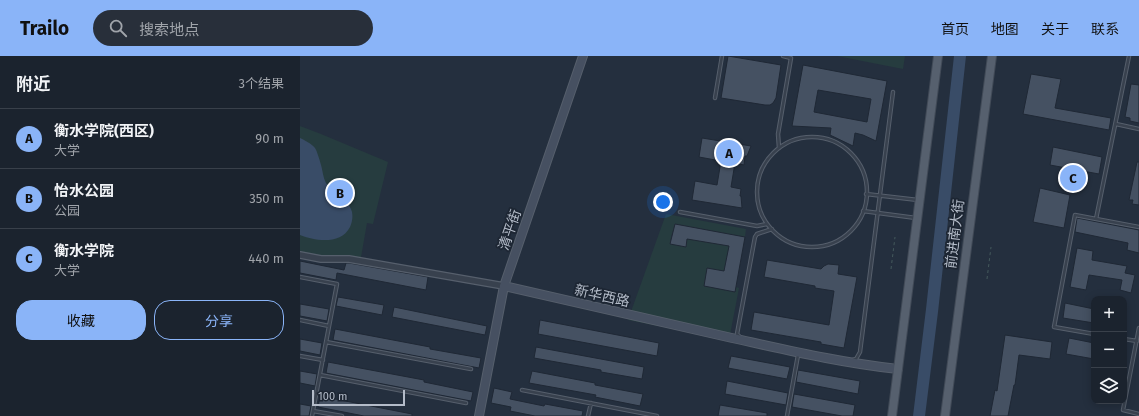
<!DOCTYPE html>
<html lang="zh">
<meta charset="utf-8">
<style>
body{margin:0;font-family:"Fira Sans","Noto Sans SC",sans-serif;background:#282f3a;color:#f1f3f6}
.controls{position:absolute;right:12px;bottom:12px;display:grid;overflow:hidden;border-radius:8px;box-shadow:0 2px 10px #0003}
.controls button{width:36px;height:36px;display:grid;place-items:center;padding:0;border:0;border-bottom:1px solid #39404a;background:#1b232e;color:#f1f3f6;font:20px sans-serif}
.scale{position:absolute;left:12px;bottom:10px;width:93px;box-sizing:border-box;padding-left:4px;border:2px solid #b4bcc9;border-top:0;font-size:11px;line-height:14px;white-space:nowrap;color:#b4bcc9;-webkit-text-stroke:3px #1d2633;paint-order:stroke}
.you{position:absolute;left:363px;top:146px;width:14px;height:14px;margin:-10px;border:3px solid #fff;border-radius:50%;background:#1a73e8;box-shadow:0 0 0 6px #1a73e833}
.badge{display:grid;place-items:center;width:26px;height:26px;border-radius:50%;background:#8ab4f8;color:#111;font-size:13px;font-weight:700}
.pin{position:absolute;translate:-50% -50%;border:2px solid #fff;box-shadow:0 1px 4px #0006}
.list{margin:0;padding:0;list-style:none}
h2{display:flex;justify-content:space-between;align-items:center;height:52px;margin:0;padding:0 16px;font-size:17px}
h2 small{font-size:13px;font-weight:400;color:#a0a4aa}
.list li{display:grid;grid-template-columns:26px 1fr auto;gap:12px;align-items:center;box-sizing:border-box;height:60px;padding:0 16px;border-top:1px solid #39404a}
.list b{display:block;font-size:15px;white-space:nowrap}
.list p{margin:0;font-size:13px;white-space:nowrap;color:#a0a4aa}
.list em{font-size:13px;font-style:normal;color:#a0a4aa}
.actions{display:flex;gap:8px;padding:12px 16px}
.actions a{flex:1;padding:9px 0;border:1px solid #8ab4f8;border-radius:16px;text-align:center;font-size:14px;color:#8ab4f8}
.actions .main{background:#8ab4f8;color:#111}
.icon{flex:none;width:22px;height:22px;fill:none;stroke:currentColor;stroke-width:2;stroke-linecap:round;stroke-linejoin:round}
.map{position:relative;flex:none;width:839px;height:360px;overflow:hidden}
header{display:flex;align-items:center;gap:24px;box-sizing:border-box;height:56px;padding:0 20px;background:#8ab4f8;color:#111}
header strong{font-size:19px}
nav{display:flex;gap:22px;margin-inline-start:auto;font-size:14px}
.search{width:280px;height:36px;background:#282f3a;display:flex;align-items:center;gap:10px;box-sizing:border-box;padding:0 14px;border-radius:22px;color:#a0a4aa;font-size:15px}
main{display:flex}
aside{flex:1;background:#1b232e}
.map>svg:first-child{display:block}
.green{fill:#263c3f}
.water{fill:#394c67}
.building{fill:#455162;stroke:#1f2835;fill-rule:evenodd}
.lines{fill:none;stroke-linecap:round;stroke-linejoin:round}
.lane-casing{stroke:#565f6c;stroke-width:4.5}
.street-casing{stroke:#565f6c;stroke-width:8}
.secondary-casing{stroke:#565f6c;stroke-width:10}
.primary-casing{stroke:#414a57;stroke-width:10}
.path{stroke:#44595c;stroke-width:1;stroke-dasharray:3 3;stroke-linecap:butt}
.lane{stroke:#38414e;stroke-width:2.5}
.street{stroke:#38414e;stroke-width:5.5}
.secondary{stroke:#465061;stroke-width:8}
.primary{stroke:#56606e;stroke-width:8}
.labels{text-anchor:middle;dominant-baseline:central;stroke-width:3.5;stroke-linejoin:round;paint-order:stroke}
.street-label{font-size:14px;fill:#b4bcc9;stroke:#1d2633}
</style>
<header>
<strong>Trailo</strong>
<div class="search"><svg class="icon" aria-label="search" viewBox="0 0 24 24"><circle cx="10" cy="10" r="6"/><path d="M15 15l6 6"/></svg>搜索地点</div>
<nav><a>首页</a><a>地图</a><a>关于</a><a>联系</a></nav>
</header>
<main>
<aside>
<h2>附近<small>3个结果</small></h2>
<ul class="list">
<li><span class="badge">A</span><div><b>衡水学院(西区)</b><p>大学</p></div><em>90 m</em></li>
<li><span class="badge">B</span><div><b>怡水公园</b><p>公园</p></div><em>350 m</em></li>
<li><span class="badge">C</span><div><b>衡水学院</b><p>大学</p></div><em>440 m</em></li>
</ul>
<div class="actions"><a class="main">收藏</a><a>分享</a></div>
</aside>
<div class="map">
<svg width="839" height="360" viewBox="0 0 839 360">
<rect width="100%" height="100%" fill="#242f3e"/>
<path class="green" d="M537,0h68l-2,13z
M0,70l21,8 67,28 -15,62 -6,-1 -7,40 -60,-11z
M366,158l80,15 -1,8 -70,-13 -4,13 -1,6 16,4v-9l43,8 -5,25 -17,-2 -3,17 31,6 1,-5 3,1 -10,52 -101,-20z"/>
<path class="water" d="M654,0h12l-28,256 -13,104h-12l13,-107z
M0,82c4,2 12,6 15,10 2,3 5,13 6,17 2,7 2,12 5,18 7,11 23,16 26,29 1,6 0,10 -2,15 -9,18 -35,14 -50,8z"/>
<path class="building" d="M428,0l53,9 -5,33 -3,5 -3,2h-5l-44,-7z
M503,9l84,16 -11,60 -13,-6 -8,-2 -2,13 -23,-11 1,-7 -39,-2zM518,34l53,9 -4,23 -53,-10z
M731,18l30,5 -6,29 56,10 -2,12 -86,-16z
M831,28l8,1v38l-9,-2v-3l-5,-1z
M402,82l49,8 -4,10h-2l-1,9 -9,-2 -4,24 10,2 -1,7h1l1,12 -50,-8 3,-19 22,4 4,-24 -22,-4z
M753,91l49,10 -3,17 -49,-9z
M837,106h2v43l-7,-1 1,-4h-4z
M740,132l30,7 -6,33 -31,-6z
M777,162l62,12v23l-12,-3 1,-7 -53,-11z
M375,168l70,13 -10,55 -31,-6 3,-18 17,3 5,-25 -42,-7 -1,8 -16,-3z
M777,192l16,3 -1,9 35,6 -2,7 10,2 -4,18 -11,-3 2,-10 -33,-5 -3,15 -16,-3z
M467,204l54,9 3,-3 4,-2 11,1 -1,9 19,3 -13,71 -23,-4v-2l-70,-12 3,-18 75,13 5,-34 -19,-3v-2l-51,-9z
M0,205l44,9 2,-7h3l79,14 -2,13 -89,-17 -1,7 -36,-7z
M38,241l46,8 -2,10 -46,-9z
M765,247l29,6v14l-31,-5z
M0,248l29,5 -2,12 -27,-5z
M94,251l93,19 -2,9 -93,-18z
M240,264l119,23 -2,13 -119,-22z
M35,273l95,18v2l51,9 -2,10 -146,-28z
M705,279l47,7 -2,17 -31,-4 -4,30h-1l-6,31h-18l5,-26 2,1z
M769,282l25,5v16l-28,-5z
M0,283l22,4 -2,12 -20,-4z
M236,291l108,20 -2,12 -41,-7v-2l-67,-12z
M431,300l59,11 -3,12 -59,-11z
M28,306l96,18v2l49,10 -2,9 -145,-28z
M498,314l62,11 -2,13 -62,-12z
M0,315l17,3 -2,12 -15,-3z
M232,315l63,12v2l48,9 -3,12 -45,-9 1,-2 -67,-12z
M427,325l61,12 -2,12 -61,-11z
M194,332l18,4 -2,7 34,7 1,-2 38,7 -1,5h-47l-25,-5 1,-4 -20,-4z
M494,338l61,11 -2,11h-11l-50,-9z
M20,340l92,18v2h-48l-46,-9z
M0,348l11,2 -2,10h-9z
M420,349l47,8v3h-49z"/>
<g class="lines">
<defs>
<path id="lane" d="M415,42l7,-42
M816,68l23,5
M457 136a55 55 0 1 1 110 0a55 55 0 1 1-110 0Z
M479,92l-1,-14 13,-76 -8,-2
M566,138l52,6
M563,155l53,7
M380,156l77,14 10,-2
M796,163l33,-163
M0,221l37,7 -25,132
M0,264l29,6
M839,272l-16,82 16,4
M794,278l-40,-7 21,-112 64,12
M440,281l-3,-3 18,-97 2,-3 15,-5
M824,283l13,2
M26,286l145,27
M0,300l23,4
M553,304l3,-1 4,-7 33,-260
M20,319l146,28
M222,334l135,26
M13,355l29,5
M288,360l3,-13
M487,360l11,-61"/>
<path id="street" d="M0,199l21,4h28l155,27"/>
<path id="secondary" d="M204,230c76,18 152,35 228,52 55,12 110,25 166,31
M179,360l25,-130 79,-230"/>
<path id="primary" d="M592,360l46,-360
M645,360l47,-360"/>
</defs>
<use href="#lane" class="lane-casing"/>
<use href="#street" class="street-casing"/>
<use href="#secondary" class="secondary-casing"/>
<use href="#primary" class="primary-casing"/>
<path class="path" d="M591,213l4,-32
M687,223l4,-32"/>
<use href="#lane" class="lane"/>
<use href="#street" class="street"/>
<use href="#secondary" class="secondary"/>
<use href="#primary" class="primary"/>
</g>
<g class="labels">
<g class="street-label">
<text transform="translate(210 174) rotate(-71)">清平街</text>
<text transform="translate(655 178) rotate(-83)">前进南大街</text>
<text transform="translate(302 240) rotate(13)">新华西路</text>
</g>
</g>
</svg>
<div class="controls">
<button>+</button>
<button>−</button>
<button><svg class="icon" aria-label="layers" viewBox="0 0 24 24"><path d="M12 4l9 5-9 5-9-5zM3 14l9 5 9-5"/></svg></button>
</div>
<div class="scale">100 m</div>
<div class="you"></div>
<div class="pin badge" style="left:429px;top:97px">A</div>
<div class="pin badge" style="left:40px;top:137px">B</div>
<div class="pin badge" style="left:773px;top:122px">C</div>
</div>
</main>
